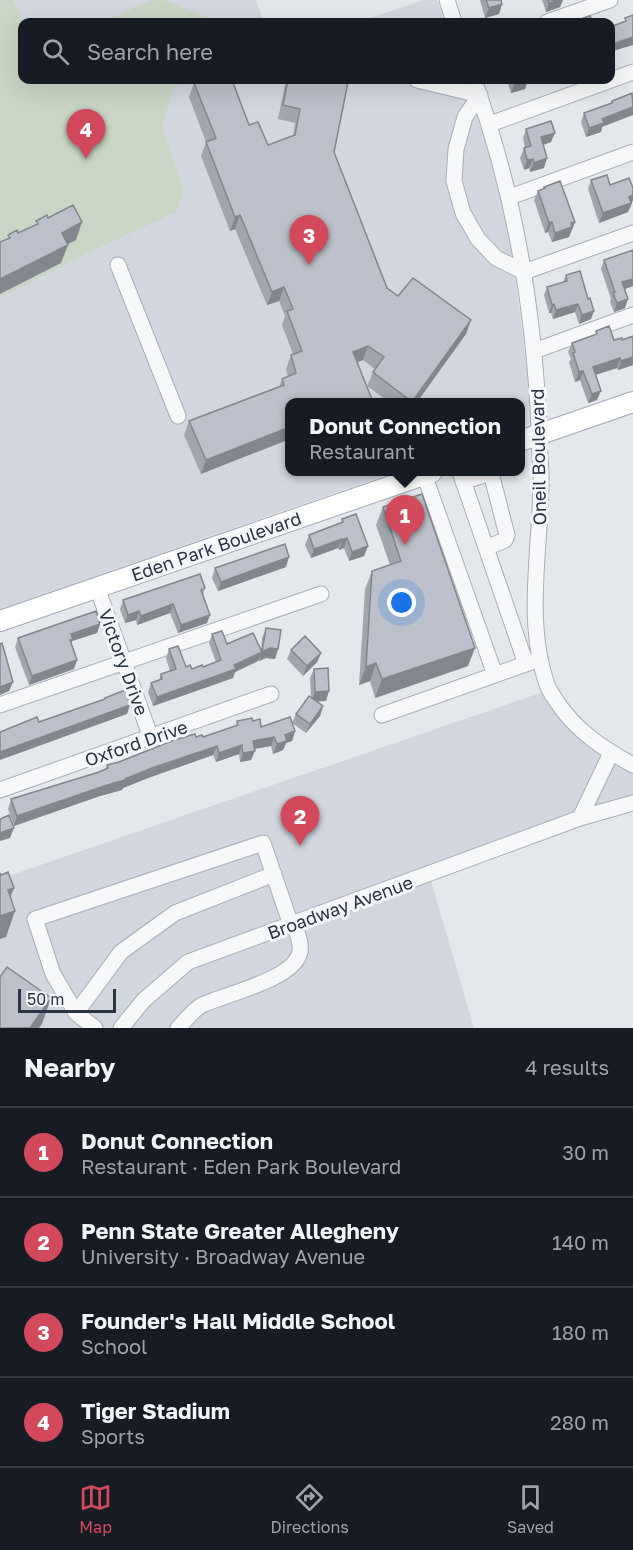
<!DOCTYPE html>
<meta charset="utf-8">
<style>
body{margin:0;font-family:"Golos Text",sans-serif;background:#20242c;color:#f1f3f6}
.scale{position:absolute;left:18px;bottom:15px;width:98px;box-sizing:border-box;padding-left:6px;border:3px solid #2b3445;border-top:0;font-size:16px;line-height:21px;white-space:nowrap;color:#2b3445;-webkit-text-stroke:4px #f4f6f9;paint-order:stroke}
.you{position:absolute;left:402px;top:603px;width:21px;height:21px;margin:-15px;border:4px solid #fff;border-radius:50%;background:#1a73e8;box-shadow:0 0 0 9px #1a73e833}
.badge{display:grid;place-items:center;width:39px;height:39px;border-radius:50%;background:#d1495b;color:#fff;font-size:20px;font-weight:700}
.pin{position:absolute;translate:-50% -50px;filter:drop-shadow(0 2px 3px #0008)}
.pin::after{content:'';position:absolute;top:32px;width:21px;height:18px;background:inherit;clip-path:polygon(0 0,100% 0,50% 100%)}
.popup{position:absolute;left:285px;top:398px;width:240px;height:78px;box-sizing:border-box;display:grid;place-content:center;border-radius:12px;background:#171b24;filter:drop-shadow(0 2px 4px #0005);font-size:20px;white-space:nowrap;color:#9ea1a6}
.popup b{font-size:22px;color:#f1f3f6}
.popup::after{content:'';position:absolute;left:50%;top:100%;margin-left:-12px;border:12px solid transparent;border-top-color:#171b24}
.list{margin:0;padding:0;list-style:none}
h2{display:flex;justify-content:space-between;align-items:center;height:78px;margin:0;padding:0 24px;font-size:26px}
h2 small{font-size:20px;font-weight:400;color:#9ea1a6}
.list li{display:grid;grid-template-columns:39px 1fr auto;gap:18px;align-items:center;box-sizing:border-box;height:90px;padding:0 24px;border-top:2px solid #363941}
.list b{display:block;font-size:22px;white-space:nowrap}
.list p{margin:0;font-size:20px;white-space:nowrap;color:#9ea1a6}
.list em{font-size:20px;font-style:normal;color:#9ea1a6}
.icon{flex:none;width:33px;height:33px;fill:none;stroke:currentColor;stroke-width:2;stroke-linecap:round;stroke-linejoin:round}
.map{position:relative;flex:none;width:633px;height:1028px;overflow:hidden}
.search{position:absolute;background:#171b24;box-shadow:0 6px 24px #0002;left:18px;right:18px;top:18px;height:66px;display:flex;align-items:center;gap:15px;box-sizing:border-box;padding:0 21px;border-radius:12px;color:#9ea1a6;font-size:22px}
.sheet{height:438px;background:#171b24}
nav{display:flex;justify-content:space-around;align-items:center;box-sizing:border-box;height:84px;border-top:2px solid #363941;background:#171b24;font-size:16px;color:#9ea1a6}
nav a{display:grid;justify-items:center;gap:3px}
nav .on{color:#d1495b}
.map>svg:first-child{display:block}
.built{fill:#d2d6de}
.green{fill:#c9d6c5}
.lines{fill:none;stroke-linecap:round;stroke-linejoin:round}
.minor-casing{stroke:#a9aeb7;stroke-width:17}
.major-casing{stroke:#a3abb8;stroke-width:22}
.minor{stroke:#f7f8fa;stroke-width:15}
.major{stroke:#fff;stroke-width:20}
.wall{fill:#a1a5ae}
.shaded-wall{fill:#83868d}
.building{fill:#bbc0ca;stroke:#83868d;stroke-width:1.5}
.labels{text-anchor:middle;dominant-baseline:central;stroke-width:6;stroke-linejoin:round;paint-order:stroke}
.street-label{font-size:18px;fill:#2b3445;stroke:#f4f6f9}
</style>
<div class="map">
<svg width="633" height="1028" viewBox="0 0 633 1028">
<rect width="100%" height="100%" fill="#e4e7ec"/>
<path class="built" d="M0,0h256l8,22h-242v58h444l29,89 17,81 19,152 -10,16 -1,-16h-230v70h105l-395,137z
M423,0h14l8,22h-86z
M549,690l17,25 67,50v38l-204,71 45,154h-474v-149z"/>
<path class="green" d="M0,0h13l11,22 -2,58h175l-2,4 -21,1 -12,42 22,63 -8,22 -86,40 -90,46z
M152,0h14l49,22h-112z"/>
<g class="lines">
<defs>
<path id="minor" d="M447,0l7,22
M547,22l63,-22
M417,80l63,15 -15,22 -9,32 -2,32 9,32 15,26 18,19 28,14 109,-39
M474,80c41,115 60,228 65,350 0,17 2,34 2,50 0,67 -17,143 7,207 2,5 6,10 9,15 19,29 47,47 76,63
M490,124l143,-52
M510,197l123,-45
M118,265l60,151
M534,351l99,-36
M460,472l66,192
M424,474l71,201
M463,482l24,-8 5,3 15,58 -2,5 -19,8
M97,587l54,151
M0,705l321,-111
M382,715l152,-54
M0,790l271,-96
M580,818l31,-65
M76,1013l45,-61 54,-39 99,-39
M95,1028l-19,-15 -23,-39 -18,-55 228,-76 28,82
M121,1028l23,-28 44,-38 392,-144 53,-15
M178,1028c7,-7 15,-18 24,-23 24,-11 88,-25 97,-50 4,-10 -2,-22 -5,-31"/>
<path id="major" d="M520,441l113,-39
M0,621l432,-149"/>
</defs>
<use href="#minor" class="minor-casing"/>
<use href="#major" class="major-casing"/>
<use href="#minor" class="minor"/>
<use href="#major" class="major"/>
</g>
<path class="wall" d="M480,0h21l1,4 -3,10 -14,4z
M542,0h21l-3,7 -14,5z
M286,80h51l-3,72 53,136 11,8 73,24 -5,14 -49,68h-28l-22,-16 6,-14 2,-3 -12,-9 -6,2 -67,40 -89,72 -17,-39 5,-14 90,-34 3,-8 6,-3 -2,-7 5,-14 2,-1 -11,-29 3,-9 -6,-15 -12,4 -32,-76 -5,2 -29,-75 5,-14 -17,-45 5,-14 55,42 19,20 25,-9 2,-13 -17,-4z
M507,80h21l-3,9 -14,4z
M632,93l-30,34 -1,5 -15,5 -5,-15 3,-9 27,-9 1,-3z
M526,129l25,13 -8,3 1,23 -14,4 -1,-4 -5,2 -4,-12 4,-10h1l-2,-10z
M591,180l19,5 22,19 -4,8 -29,11 -11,-34z
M544,187l31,35 -6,15 -17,5 -4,-10 -3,1 -11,-33 4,-9 5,-2z
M604,260l29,26 -8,3v19l-11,4 -4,-10 1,-3 -10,-30z
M566,275l25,44 -12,5 -4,-12 -22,7 -2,-6h-2l-5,-18 3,-8 16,-5z
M596,331l18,9h8l11,-4v29l-15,5 -1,-2 -22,7 2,25 -9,3 -8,-23 -5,2 -6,-20 2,-3 -3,-7 4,-9 23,-8z
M383,507l85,159 -93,32 -5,-17 -11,4 6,-96 7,-18 18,-6 -14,-40z
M342,519l26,27 -4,10 -15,5 -5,-13 -5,2 -1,-2 -27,10 -6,-13 4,-10 32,-12z
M286,567l-68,24 -6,-13 3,-10z
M205,588l-2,7 4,28 -29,10 -8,-20 -33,12 -1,-5 -11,3 -5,-14 3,-9z
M100,624l-3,9 -25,8 -1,2 3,26 -45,16 -14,-38 3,-9z
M266,628l12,21 -3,10 -9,-1 -7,3v-2l-1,2 -23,11 -2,6 -80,28 -5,-14 3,-9 8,-3 2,-6 9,-3 -4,-13 3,-9 17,18 6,2 11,-2 13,-5 -7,-19 3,-9 15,10 34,6 1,-12z
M291,650l30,3 -4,9 -14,14 -16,-17z
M314,669l12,32h-10l7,5 -3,10 -14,17 -14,-10 4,-9 15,-17 -1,-19z
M237,721h16l8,6 34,4 -3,10 -6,2 -3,7 -10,4 -2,-8 -17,3 -3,11 -11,2 -1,-8 -23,8 -3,-7 -65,23 -25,10 -1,2 -22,6 -86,30 -6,-17 3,-10 88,-27 6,-2 2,-5 12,-3 77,-25h7l33,-11z"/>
<path class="shaded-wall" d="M559,0h4l-3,7 -14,5 3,-9z
M502,4l-3,10 -14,4 4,-10z
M633,37v8l-23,7v-7z
M528,80l-3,9 -14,4 4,-10z
M633,107v8l-31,12 -1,5 -15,5 3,-9 13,-9z
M555,133l-4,9 -14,5 4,-10z
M547,158l-3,10 -14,4 4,-9z
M533,159l-4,9 -5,2 3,-10z
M633,195v5l-5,12 -29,11 4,-10z
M240,215l-5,14 -5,2 5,-14z
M82,222l-6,18 -21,11 7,-18z
M552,222l-4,10 -3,1 4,-10z
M575,222l-6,15 -17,5 3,-9 16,-10z
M68,245l-7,18 -61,31v-15z
M633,279v7l-14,5 3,-9z
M284,287l-5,14 -12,4 5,-13z
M628,299l-3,9 -11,4 3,-9z
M554,304l-3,9h-2l3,-8z
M578,304l-3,8 -22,7 3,-9z
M594,311l-3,8 -12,5 3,-9z
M471,320l-5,14 -49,68h-5z
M368,346l-5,14 -15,6 5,-14z
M633,357v8l-15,5 3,-9z
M620,358l-3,10 -28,9 4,-10z
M583,371l-3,9 -5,2 4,-10z
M601,391l-4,9 -9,3 4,-9z
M290,427v12l-89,35 5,-14z
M347,538l-3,10 -5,2 3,-10z
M342,539l-4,9 -27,10 3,-9z
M368,546l-4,10 -15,5 3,-9z
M289,557l-3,10 -68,24 3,-9z
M173,604l-3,9 -33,12 4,-9z
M139,611l-3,9 -11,3 3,-8z
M210,615l-3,8 -29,10 3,-8z
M100,624l-3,9 -25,8 -3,6 2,-13z
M270,648l8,1 -3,10 -9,-1 -7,3 3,-9z
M475,648l-7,18 -93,32 7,-19z
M262,652l-4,9 -23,11 -2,6 -80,28 4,-9z
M321,653l-4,9 -14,14 4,-10z
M77,660l-3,9 -45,16 3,-9z
M376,663l-6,18 -11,4 7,-18z
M13,682l-4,9 -9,4v-8z
M329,691l-3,10 -15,1 4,-10z
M130,705l-3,9 -127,46v-8z
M323,706l-3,10 -14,17 4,-9z
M295,731l-3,10 -6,2 -3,7 -10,4 4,-10 8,-9z
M274,737l-3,9 -22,4 4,-9z
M242,745l-3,9 -23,8 3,-9z
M217,746l-4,9 -65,23 -25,10 -1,2 -22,6 -86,30 3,-10z
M255,751l-4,9 -11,2 3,-9z
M14,828l-4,10 -10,3v-8z
M14,888l-10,26 4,-24z
M15,911l-9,26 -6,2v-23z
M51,998l-9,26 -3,4h-9z"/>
<path class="building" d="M486,0h15l1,4 -13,4z
M548,0h11l-10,3z
M633,15v22l-23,8v-18l16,-6 -1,-3z
M590,16l3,6h-20z
M202,80h30l17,45 9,-3 10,23 27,-10 5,-26 -17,-4 5,-25h49l11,2 -14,70 53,136 11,8 15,-18 58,42 -59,82 -39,-30 11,-15 -16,-11 -15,6 20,50h-83v25l-84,33 -17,-39 95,-36 -2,-6 14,-6 -5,-18 11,-4 -15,-40 6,-2 -9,-22 -12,5 -32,-77 -5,2 -29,-75 10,-4 -22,-55z
M514,80h13l-12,3z
M632,93l1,14 -31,12 2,4 -15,5 -5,-15 28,-10v-2z
M551,121l4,12 -14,4 6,21 -13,5 -1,-4 -6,1 -3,-12 7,-2 -5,-17z
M607,175l3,10 19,-7 4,10v7l-4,2 2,6 -28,10 -12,-33z
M560,181l15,41 -4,1 1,4 -17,6 -3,-11 -3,1 -11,-32 7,-3 -1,-1z
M73,205l9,17 -20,11 6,12 -68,34v-37l10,-4 -2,-3 9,-5 1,3 20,-9 -2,-3 11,-6 1,3z
M633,250v29l-11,3 6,17 -11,4 -4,-10 2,-1 -11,-32z
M580,271l8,28 2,-1 4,13 -12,4 -4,-11 -22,6 -2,-6 -2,1 -5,-18 20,-6 -1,-6z
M609,326l5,14 8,-2v2l11,-4v21l-12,4 -1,-3 -27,9 8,24 -9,3 -9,-23 -4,1 -6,-19 2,-1 -3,-9 25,-9 -1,-3z
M422,494l53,154 -93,31 -6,-16 -10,4 6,-96 29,-10 -18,-54z
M356,514l12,32 -16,6 -5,-14 -5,2v-1l-28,10 -5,-14 34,-13 -1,-3z
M285,544l4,13 -68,25 -6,-14z
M200,574l5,14 -4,2 9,25 -29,10 -8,-21 -32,12 -2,-5 -11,4 -5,-15z
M96,611l4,13 -29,10 2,5 -3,1 7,20 -45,16 -14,-38z
M266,628l15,2 -3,19 -8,-1 -8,4z
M222,631l5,13 26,-11 9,19 -28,13 2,4 -79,28 -6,-14 11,-4 -1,-5 15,-5 -7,-20 9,-3 8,21 4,-2 2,4 10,-4 1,2 18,-7 -9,-26z
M305,636l16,17 -14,13 -16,-16z
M2,643l11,39 -13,5v-43z
M328,668l1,23 -14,1 -1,-23z
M125,690l5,15 -130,47v-20l37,-15 2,5 66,-23v-1z
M309,696l14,10 -13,18 -14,-10z
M290,717l5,14 -10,4 2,6 -10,3 -3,-7 -21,4 2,10 -12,2 -1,-8 -23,8 -2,-7 -65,22 -27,11v1l-21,6 -87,30 -6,-17 88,-27 9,-4 -1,-3 12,-3 55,-22 21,-6 1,3 6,-2 1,2 35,-12 -1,-4 15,-3 1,3 7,-2 1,8z
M9,815l5,13 -14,5v-14z
M8,872l6,16 -6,2 7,21 -15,5v-43l1,2z
M7,967l44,31 -21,30h-30v-51z"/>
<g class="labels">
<g class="street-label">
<text transform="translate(538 457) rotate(-91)">Oneil Boulevard</text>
<text transform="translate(216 546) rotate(-19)">Eden Park Boulevard</text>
<text transform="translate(124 662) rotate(70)">Victory Drive</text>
<text transform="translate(136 743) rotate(-19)">Oxford Drive</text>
<text transform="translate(340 907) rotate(-20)">Broadway Avenue</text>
</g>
</g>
</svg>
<div class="scale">50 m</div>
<div class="you"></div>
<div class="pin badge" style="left:405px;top:545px">1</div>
<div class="popup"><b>Donut Connection</b>Restaurant</div>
<div class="pin badge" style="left:300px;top:846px">2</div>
<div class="pin badge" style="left:309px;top:265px">3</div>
<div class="pin badge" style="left:86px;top:159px">4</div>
<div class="search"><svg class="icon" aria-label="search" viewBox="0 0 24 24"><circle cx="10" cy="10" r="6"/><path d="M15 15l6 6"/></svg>Search here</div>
</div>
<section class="sheet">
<h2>Nearby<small>4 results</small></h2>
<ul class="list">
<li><span class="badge">1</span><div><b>Donut Connection</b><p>Restaurant · Eden Park Boulevard</p></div><em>30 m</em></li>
<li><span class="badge">2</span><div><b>Penn State Greater Allegheny</b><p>University · Broadway Avenue</p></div><em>140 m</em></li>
<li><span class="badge">3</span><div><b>Founder's Hall Middle School</b><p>School</p></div><em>180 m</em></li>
<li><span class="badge">4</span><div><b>Tiger Stadium</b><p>Sports</p></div><em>280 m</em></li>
</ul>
</section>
<nav>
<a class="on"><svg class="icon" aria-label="map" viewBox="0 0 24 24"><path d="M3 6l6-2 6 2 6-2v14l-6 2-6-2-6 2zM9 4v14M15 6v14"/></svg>Map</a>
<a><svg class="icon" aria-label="directions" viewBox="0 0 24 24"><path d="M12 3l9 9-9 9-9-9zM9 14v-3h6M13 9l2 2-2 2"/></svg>Directions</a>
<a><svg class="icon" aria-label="saved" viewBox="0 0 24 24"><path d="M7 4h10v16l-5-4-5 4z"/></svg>Saved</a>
</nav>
